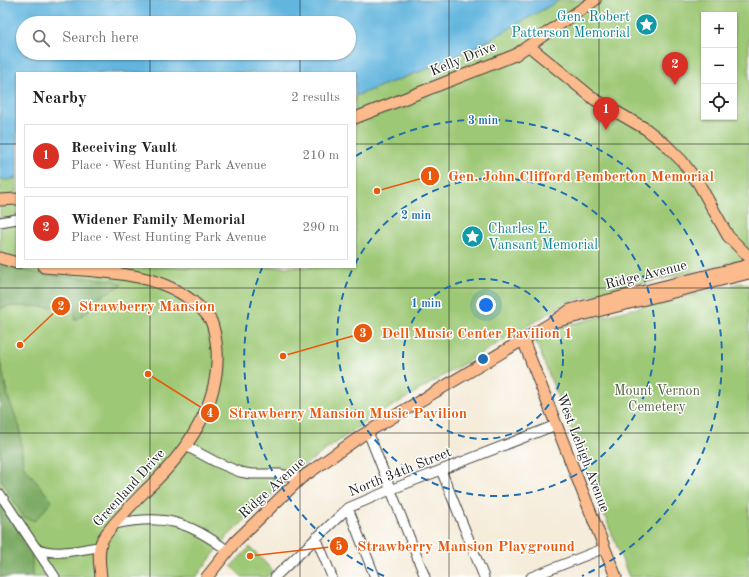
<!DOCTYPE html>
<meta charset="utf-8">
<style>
body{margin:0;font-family:"Old Standard TT",serif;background:#f2f2f2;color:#202124}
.controls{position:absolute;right:12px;top:12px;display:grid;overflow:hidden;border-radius:0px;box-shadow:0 1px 3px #0004}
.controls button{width:36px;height:36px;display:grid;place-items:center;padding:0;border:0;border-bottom:1px solid #e0e0e0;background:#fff;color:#202124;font:20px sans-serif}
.you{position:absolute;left:486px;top:305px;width:14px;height:14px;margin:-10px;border:3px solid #fff;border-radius:50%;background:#1a73e8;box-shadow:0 0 0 6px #1a73e833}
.badge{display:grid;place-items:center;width:26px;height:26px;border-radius:50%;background:#d93025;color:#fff;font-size:13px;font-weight:700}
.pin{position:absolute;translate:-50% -33px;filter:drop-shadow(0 1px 2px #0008)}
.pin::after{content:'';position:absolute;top:21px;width:14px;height:12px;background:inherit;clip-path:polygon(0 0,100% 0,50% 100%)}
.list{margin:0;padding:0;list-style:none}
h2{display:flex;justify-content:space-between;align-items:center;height:52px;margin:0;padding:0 16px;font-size:17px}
h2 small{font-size:13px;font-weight:400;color:#757577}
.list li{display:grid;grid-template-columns:26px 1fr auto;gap:12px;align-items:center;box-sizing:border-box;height:64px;margin:0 8px 8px;padding:0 8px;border:1px solid #e0e0e0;border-radius:0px}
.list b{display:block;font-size:15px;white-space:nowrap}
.list p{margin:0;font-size:13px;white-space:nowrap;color:#757577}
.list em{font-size:13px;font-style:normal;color:#757577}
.icon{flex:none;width:22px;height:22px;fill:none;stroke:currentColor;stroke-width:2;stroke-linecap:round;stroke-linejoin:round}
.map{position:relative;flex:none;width:749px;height:577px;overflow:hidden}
.search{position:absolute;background:#fff;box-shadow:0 1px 3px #0004;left:16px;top:16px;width:340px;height:44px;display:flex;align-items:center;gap:10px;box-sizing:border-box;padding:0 14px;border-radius:22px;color:#757577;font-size:15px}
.panel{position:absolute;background:#fff;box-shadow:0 1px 3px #0004;left:16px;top:72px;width:340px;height:196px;border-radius:0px}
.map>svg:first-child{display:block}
.green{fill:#9dc874;stroke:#5c7248;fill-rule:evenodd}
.forest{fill:#7eac66;stroke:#4d6441}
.water{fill:#62b5de;stroke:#3f687d;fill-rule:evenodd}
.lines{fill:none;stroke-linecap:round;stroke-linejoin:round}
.minor-casing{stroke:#3d3b38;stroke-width:11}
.major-casing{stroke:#3d3b38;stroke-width:13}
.minor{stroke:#fff;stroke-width:9}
.major{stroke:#fbbb8c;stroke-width:11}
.grid{fill:none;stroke:#1c1c1c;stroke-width:1;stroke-opacity:0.55}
.ring{fill:none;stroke:#1f6fb2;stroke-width:2;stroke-dasharray:7 5}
.labels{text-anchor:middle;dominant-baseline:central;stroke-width:3;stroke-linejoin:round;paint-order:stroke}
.culture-label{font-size:14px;fill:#0d838f;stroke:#fff;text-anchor:end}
.street-label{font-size:14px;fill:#1c1c1c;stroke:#fff}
.park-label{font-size:14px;fill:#50613f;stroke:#fff}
.centre{fill:#1f6fb2;stroke:#fff;stroke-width:2}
.ring-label{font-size:12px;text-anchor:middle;font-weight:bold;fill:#1f6fb2;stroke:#fff;stroke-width:3;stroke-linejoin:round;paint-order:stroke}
.leader{fill:none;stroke:#e8590c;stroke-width:1.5}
.callout-dot{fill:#e8590c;stroke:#fff;stroke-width:1.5}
.mark-label{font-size:12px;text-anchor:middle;font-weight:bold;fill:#fff}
.callout-label{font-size:15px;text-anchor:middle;font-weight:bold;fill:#e8590c;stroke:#fff;stroke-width:3;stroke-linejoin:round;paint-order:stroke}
</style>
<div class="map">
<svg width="749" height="577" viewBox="0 0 749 577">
<rect width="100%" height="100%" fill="#fff"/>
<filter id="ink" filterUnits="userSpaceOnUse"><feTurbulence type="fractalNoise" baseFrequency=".025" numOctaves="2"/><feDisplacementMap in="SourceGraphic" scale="8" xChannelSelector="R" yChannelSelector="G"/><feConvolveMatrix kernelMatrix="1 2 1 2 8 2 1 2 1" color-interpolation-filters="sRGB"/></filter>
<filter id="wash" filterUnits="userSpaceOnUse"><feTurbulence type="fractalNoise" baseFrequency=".012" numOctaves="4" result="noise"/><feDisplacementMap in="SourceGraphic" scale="16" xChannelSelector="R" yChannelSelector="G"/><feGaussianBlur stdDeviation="0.9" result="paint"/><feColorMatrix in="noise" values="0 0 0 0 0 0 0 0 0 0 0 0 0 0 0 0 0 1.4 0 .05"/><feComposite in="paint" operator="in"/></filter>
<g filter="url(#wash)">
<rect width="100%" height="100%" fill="#f5ecda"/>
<path class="green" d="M560,0h189v258l-181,44 -189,112 -19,11 -1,-1 1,2 -61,43 -71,67 -32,41h-196v-398l7,1 10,-2v89h338v-171l74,-28 53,-24zM704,15h30v102h-30z
M740,283l9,2v292h-120l-93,-235 27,-16z
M250,547l23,24 -6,6h-25l-11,-11z"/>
<path class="forest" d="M0,266l47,9 68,5 7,5 -25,13 -8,12 -14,11v-17l-22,3 -45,-1 -8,3z
M0,359l8,38 12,31 3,37 29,36 -17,20 -12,-4 -23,-40z
M0,502l32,51v22l-3,2h-29z"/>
<path class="water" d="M0,0h560l-78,44 -53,24 -74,28v-23h-338v105l-10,2 -7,-1zM23,23h326v30h-326z"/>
</g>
<g filter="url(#ink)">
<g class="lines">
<defs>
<path id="minor" d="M0,222l17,-3
M368,432l57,145
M186,446l30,16 24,10 11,2h28l22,4
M441,470l43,107
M0,494l55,83
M348,508l27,69
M115,524c48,-10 74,-3 113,27
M316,537l16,40
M36,548c20,9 43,1 64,-1
M275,577l73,-69 42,-18 166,-65
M531,577l74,-29"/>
<path id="major" d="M529,46l65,53 52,30 19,15 17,17 17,23 29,52 21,21
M355,118l160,-63 80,-55
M0,200l17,-1
M0,258l17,5
M44,267c51,5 113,2 153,38 6,5 10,9 14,16 4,9 5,19 6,29 3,56 -33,105 -72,141 -11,11 -21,22 -31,33 -4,6 -10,11 -12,17 -5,11 -2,25 -1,36
M558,321l191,-48
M523,340l93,237
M207,577l28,-35 66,-64 9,-6 51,-36 192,-114 17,-12 11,-3 168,-42"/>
</defs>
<use href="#minor" class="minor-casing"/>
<use href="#major" class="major-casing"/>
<use href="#minor" class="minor"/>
<use href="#major" class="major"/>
</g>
</g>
<path class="grid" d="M150,0v23M300,0v23M449,0v577M599,0v577M150,53v20M300,53v20M0,144h17M355,144h394M150,267v310M300,267v310M0,288h749M0,433h749"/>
<g class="ring">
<circle cx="483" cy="359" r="80"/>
<path d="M355 264A159 159 0 1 1 353 268"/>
<path d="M384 576A239 239 0 0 1 262 268M356 156A239 239 0 1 1 582 576"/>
</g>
<defs>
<symbol id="sight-disc" viewBox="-11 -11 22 22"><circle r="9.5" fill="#0f9aa8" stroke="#fff"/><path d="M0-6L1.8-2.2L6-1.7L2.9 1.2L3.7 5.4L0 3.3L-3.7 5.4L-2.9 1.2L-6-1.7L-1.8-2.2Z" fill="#fff"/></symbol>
</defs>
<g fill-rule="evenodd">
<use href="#sight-disc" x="634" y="12" width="25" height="25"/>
<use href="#sight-disc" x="460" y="224" width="25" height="25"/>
</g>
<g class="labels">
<g class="culture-label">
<text x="630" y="17">Gen. Robert<tspan x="630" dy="16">Patterson Memorial</tspan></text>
<text x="488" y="229" text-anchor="start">Charles E.<tspan x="488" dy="16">Vansant Memorial</tspan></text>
</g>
<g class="street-label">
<text transform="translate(463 59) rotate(-22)">Kelly Drive</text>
<text transform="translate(646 275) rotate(-14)">Ridge Avenue</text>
<text transform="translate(583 453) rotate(69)">West Lehigh Avenue</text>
<text transform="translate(400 472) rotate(-22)">North 34th Street</text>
<text transform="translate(129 488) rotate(-48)">Greenland Drive</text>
<text transform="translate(272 488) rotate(-42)">Ridge Avenue</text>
</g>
<g class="park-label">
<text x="657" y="391">Mount Vernon<tspan x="657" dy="16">Cemetery</tspan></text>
</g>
</g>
<circle cx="483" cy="359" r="6" class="centre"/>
<g class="ring-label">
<text x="483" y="124">3 min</text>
<text x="416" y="219">2 min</text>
<text x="426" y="307">1 min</text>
</g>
<path class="leader" d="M377 191L430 176M20 345L61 306M283 356L363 333M148 374L210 413M250 556L339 546"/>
<g class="callout-dot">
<circle cx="377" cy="191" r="4"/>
<circle cx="20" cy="345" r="4"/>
<circle cx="283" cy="356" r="4"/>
<circle cx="148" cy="374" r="4"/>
<circle cx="250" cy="556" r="4"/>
<circle cx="430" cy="176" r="10"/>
<circle cx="61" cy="306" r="10"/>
<circle cx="363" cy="333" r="10"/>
<circle cx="210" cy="413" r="10"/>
<circle cx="339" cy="546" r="10"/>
</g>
<g class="mark-label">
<text x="430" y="180">1</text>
<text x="61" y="310">2</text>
<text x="363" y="337">3</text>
<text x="210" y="417">4</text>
<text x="339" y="550">5</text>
</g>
<g class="callout-label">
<text x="581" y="181">Gen. John Clifford Pemberton Memorial</text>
<text x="147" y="311">Strawberry Mansion</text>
<text x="477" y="338">Dell Music Center Pavilion 1</text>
<text x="348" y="418">Strawberry Mansion Music Pavilion</text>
<text x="466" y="551">Strawberry Mansion Playground</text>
</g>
</svg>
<div class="controls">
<button>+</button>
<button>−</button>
<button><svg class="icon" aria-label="locate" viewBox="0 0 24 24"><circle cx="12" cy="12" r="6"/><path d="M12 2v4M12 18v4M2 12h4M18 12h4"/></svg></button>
</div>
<div class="you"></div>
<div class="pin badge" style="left:606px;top:130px">1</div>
<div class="pin badge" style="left:675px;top:85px">2</div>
<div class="search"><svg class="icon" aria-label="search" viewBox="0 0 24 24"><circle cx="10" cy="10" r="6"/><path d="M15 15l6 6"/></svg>Search here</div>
<section class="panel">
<h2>Nearby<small>2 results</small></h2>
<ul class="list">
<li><span class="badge">1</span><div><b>Receiving Vault</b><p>Place · West Hunting Park Avenue</p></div><em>210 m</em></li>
<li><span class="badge">2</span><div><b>Widener Family Memorial</b><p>Place · West Hunting Park Avenue</p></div><em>290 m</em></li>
</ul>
</section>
</div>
